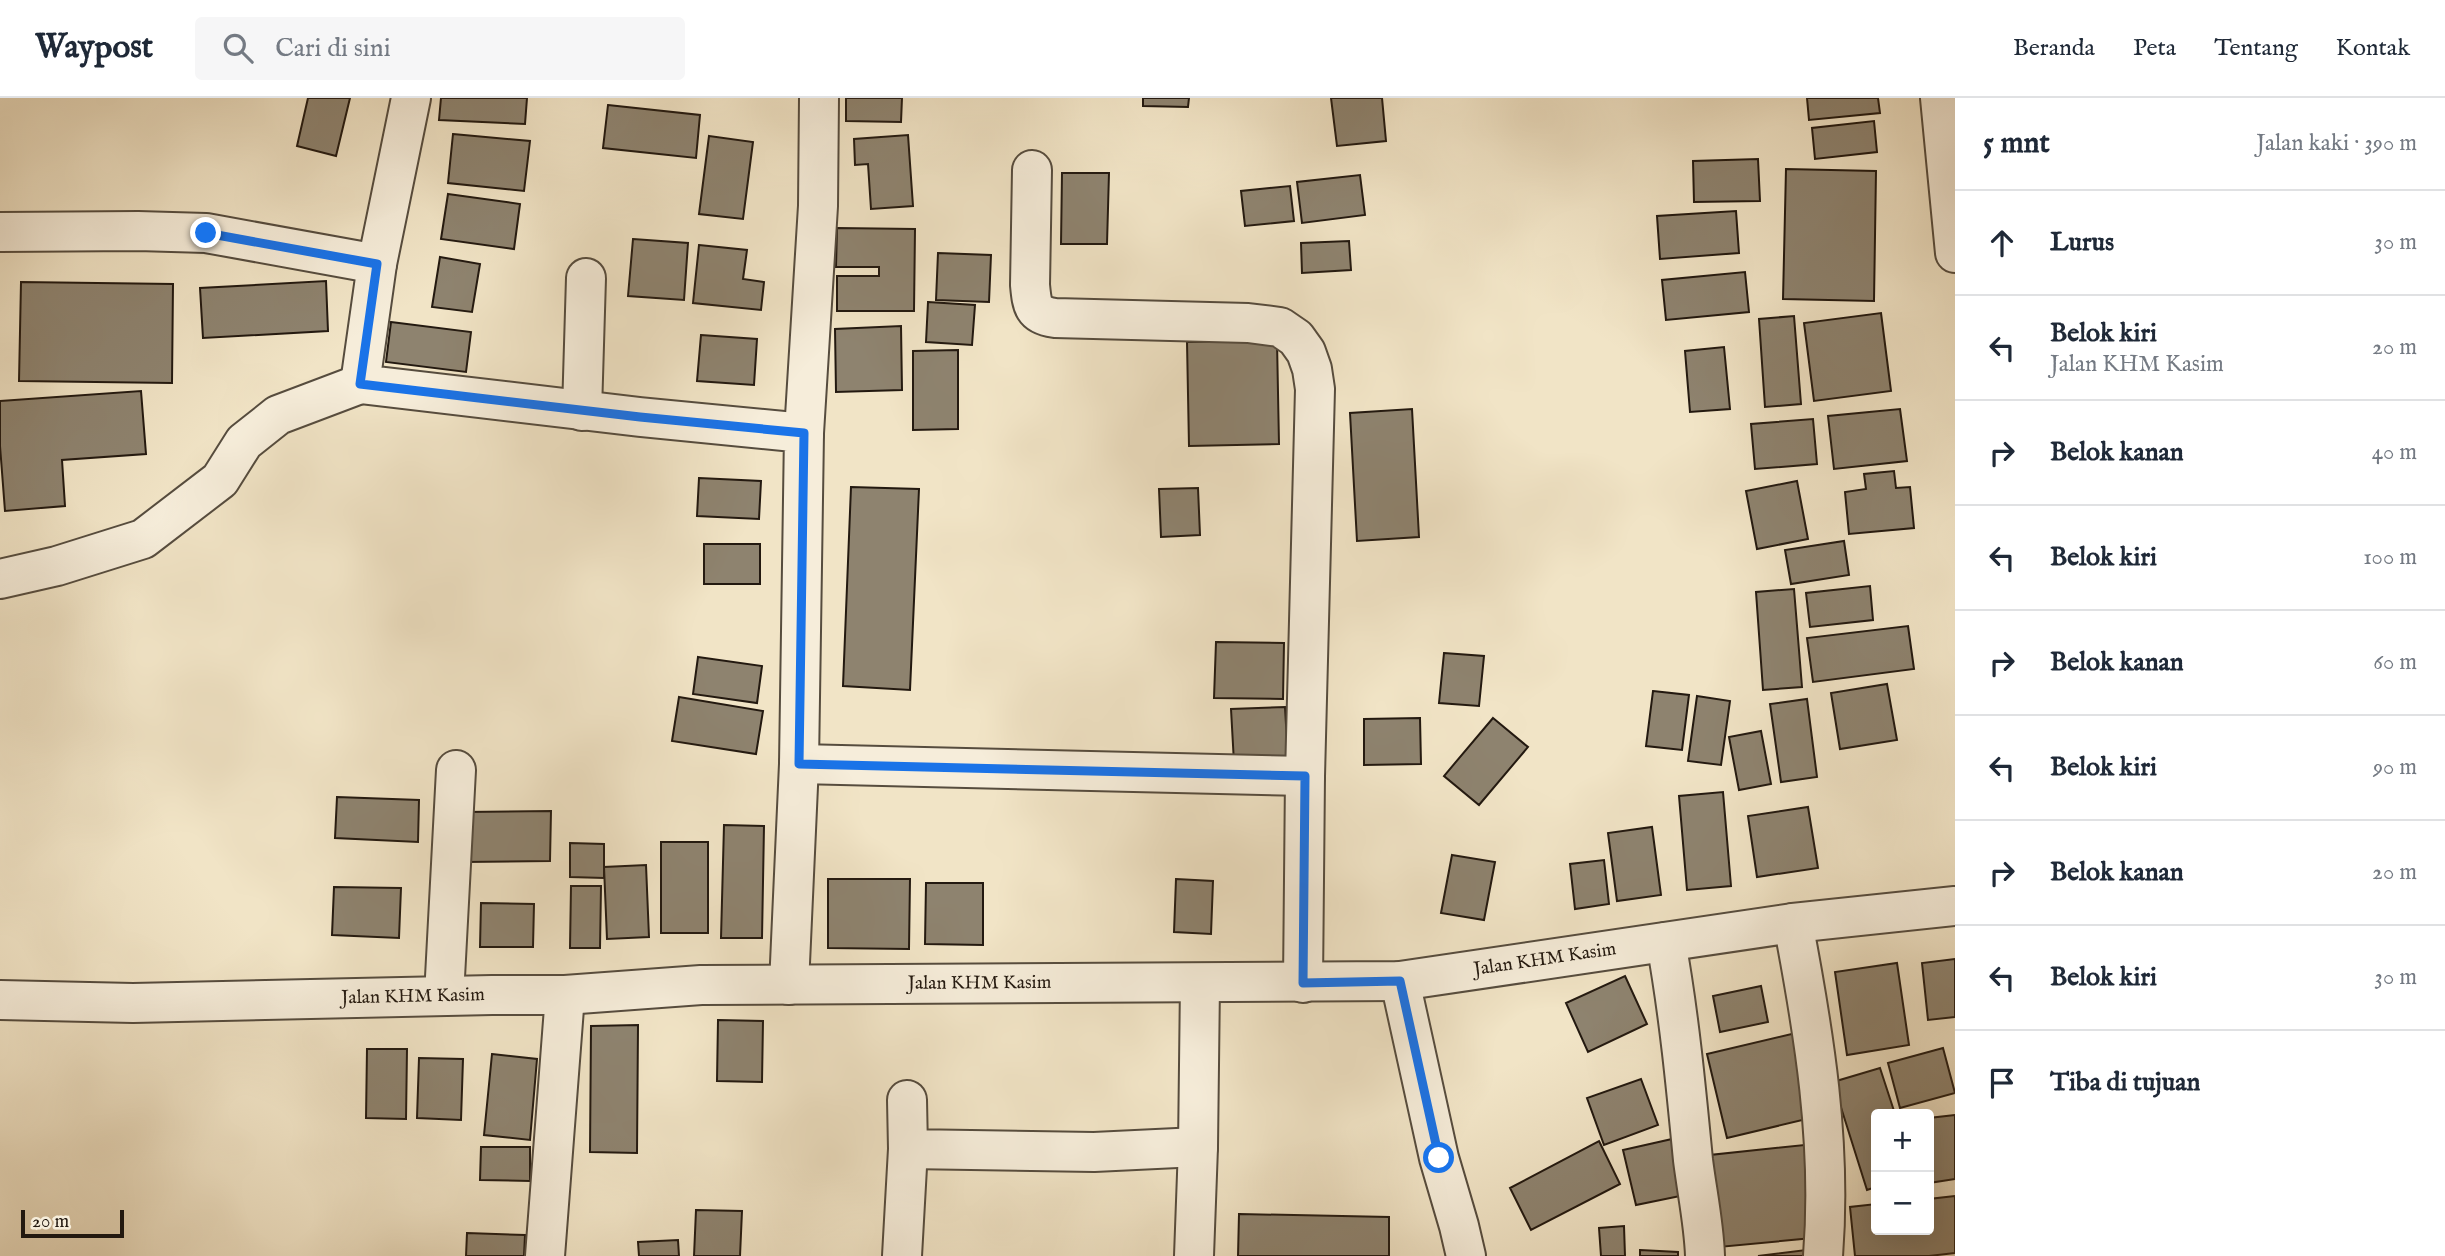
<!DOCTYPE html>
<html lang="id">
<meta charset="utf-8">
<style>
body{margin:0;font-family:"IM FELL English",serif;background:#f6f6f7;color:#1f2937}
.controls{position:absolute;right:21px;bottom:21px;display:grid;overflow:hidden;border-radius:7px;box-shadow:0 7px 28px #0002}
.controls button{width:63px;height:63px;display:grid;place-items:center;padding:0;border:0;border-bottom:2px solid #e0e1e3;background:#fff;color:#1f2937;font:35px sans-serif}
.scale{position:absolute;left:21px;bottom:18px;width:103px;box-sizing:border-box;padding-left:7px;border:4px solid #231910;border-top:0;font-size:19px;line-height:24px;white-space:nowrap;color:#231910;-webkit-text-stroke:5px #f6edda;paint-order:stroke}
.stop{position:absolute;width:21px;height:21px;margin:-16px;border:5px solid #1a73e8;border-radius:50%;background:#fff}
.stop.end{background:#1a73e8;border-color:#fff;box-shadow:0 2px 7px #0008}
.list{margin:0;padding:0;list-style:none}
h2{display:flex;justify-content:space-between;align-items:center;height:91px;margin:0;padding:0 28px;font-size:30px}
h2 small{font-size:23px;font-weight:400;color:#747a83}
.list li{display:grid;grid-template-columns:46px 1fr auto;gap:21px;align-items:center;box-sizing:border-box;height:105px;padding:0 28px;border-top:2px solid #e0e1e3}
.list b{display:block;font-size:26px;white-space:nowrap}
.list p{margin:0;font-size:23px;white-space:nowrap;color:#747a83}
.list em{font-size:23px;font-style:normal;color:#747a83}
.icon{flex:none;width:38px;height:38px;fill:none;stroke:currentColor;stroke-width:2;stroke-linecap:round;stroke-linejoin:round}
.map{position:relative;flex:none;width:1955px;height:1158px;overflow:hidden}
header{display:flex;align-items:center;gap:42px;box-sizing:border-box;height:98px;padding:0 35px;background:#fff;border-bottom:2px solid #e0e1e3}
header strong{font-size:33px}
nav{display:flex;gap:38px;margin-inline-start:auto;font-size:24px}
.search{width:490px;height:63px;background:#f6f6f7;display:flex;align-items:center;gap:18px;box-sizing:border-box;padding:0 24px;border-radius:7px;color:#747a83;font-size:26px}
main{display:flex}
aside{flex:1;background:#fff}
.map>svg:first-child{display:block}
.building{fill:#8e836f;stroke:#231910;stroke-width:2}
.lines{fill:none;stroke-linecap:round;stroke-linejoin:round}
.minor-casing{stroke:#564c3e;stroke-width:42}
.minor{stroke:#f6edda;stroke-width:38}
.route{stroke:#1a73e8;stroke-width:9}
.labels{text-anchor:middle;dominant-baseline:central;stroke-width:7;stroke-linejoin:round;paint-order:stroke}
.street-label{font-size:19px;fill:#231910;stroke:#f6edda}
</style>
<header>
<strong>Waypost</strong>
<div class="search"><svg class="icon" aria-label="search" viewBox="0 0 24 24"><circle cx="10" cy="10" r="6"/><path d="M15 15l6 6"/></svg>Cari di sini</div>
<nav><a>Beranda</a><a>Peta</a><a>Tentang</a><a>Kontak</a></nav>
</header>
<main>
<div class="map">
<svg width="1955" height="1158" viewBox="0 0 1955 1158">
<rect width="100%" height="100%" fill="#f1e4c6"/>
<filter id="stains"><feTurbulence type="fractalNoise" baseFrequency=".00286" numOctaves="4"/><feColorMatrix values="0 0 0 0 .2 0 0 0 0 .09 0 0 0 0 .02 0 0 0 .5 -.17"/></filter>
<radialGradient id="worn" r=".72"><stop offset=".6" stop-color="#630" stop-opacity="0"/><stop offset="1" stop-color="#630" stop-opacity=".3"/></radialGradient>
<path class="building" d="M308,0h42l-14,58 -39,-10z
M441,0h86l-2,26 -86,-4z
M846,0h56l-1,24 -55,-1z
M1143,0h46l-1,9 -45,-1z
M1331,0h51l4,43 -49,5z
M1807,0h71l2,15 -71,7z
M608,7l92,10 -4,43 -93,-10z
M1874,23l3,31 -62,7 -3,-31z
M453,36l77,7 -6,50 -76,-8z
M908,37l5,71 -42,3 -3,-45 -13,1 -1,-26z
M709,38l44,6 -10,77 -44,-5z
M1758,61l2,42 -66,1 -1,-41z
M1786,71l90,2 -2,130 -91,-2z
M1062,75h47l-2,71h-46z
M1360,77l5,40 -63,8 -5,-41z
M1290,88l4,35 -49,5 -4,-35z
M448,96l72,10 -6,45 -73,-10z
M1736,113l3,42 -79,6 -3,-43z
M837,130l78,1 -1,82h-77v-35h42v-9h-43z
M633,141l55,4 -4,57 -56,-4z
M1349,143l2,29 -49,3 -1,-30z
M699,147l48,5 -4,29 21,3 -3,28 -68,-7z
M938,155l53,2 -2,47 -53,-2z
M440,159l40,7 -8,48 -40,-5z
M1745,174l4,40 -83,8 -4,-40z
M326,183l2,50 -125,7 -3,-50z
M21,184l152,2 -1,99 -153,-2z
M928,204l47,3 -3,40 -46,-3z
M1881,215l10,78 -77,10 -10,-78z
M1794,218l7,88 -36,3 -6,-88z
M391,224l80,10 -5,40 -80,-10z
M901,228l1,64 -66,2 -1,-63z
M701,237l56,4 -3,46 -57,-4z
M1277,243l2,103 -90,2 -2,-104z
M1724,249l6,62 -40,3 -5,-61z
M958,252v79l-45,1v-79z
M141,293l5,63 -84,6 3,46 -60,5 -5,-65v-45z
M1412,311l7,128 -62,4 -7,-128z
M1900,311l7,52 -73,8 -6,-53z
M1813,321l4,45 -62,5 -4,-45z
M1894,373l2,17 14,-1 4,41 -65,6 -4,-42 21,-3 -2,-15z
M699,380l62,3 -2,38 -62,-3z
M1797,383l11,58 -51,10 -11,-58z
M851,389l68,2 -9,201 -67,-4z
M1198,390l2,47 -39,2 -2,-48z
M1844,443l5,34 -58,9 -6,-34z
M704,446h56v40h-56z
M1870,488l3,34 -63,7 -4,-34z
M1794,491l8,98 -39,3 -7,-98z
M1908,528l6,43 -101,13 -6,-44z
M1216,544l68,1 -1,56 -69,-1z
M1444,555l40,3 -5,50 -40,-3z
M698,559l64,9 -5,37 -64,-9z
M1887,586l10,56 -57,9 -9,-56z
M1653,593l36,4 -7,55 -36,-4z
M1697,598l33,5 -9,64 -33,-4z
M679,599l84,14 -7,43 -84,-13z
M1807,601l10,78 -36,5 -11,-78z
M1285,609l3,53 -54,3 -3,-54z
M1420,620l1,46 -57,1v-46z
M1493,620l35,29 -49,58 -35,-29z
M1761,633l10,53 -32,6 -10,-53z
M1723,694l8,94 -44,4 -8,-94z
M337,699l82,3 -1,42 -83,-4z
M1808,709l10,61 -61,9 -9,-61z
M551,713l-1,50 -85,1 -1,-50z
M724,727l40,1 -2,112h-41z
M1652,729l9,68 -44,6 -9,-68z
M661,744h47v91h-47z
M570,745l34,1v34l-34,-1z
M1452,757l43,7 -11,58 -43,-7z
M1604,762l5,44 -34,5 -5,-45z
M646,767l3,72 -42,2 -3,-72z
M828,781h82l-1,70 -81,-1z
M1176,781l37,2 -2,53 -37,-2z
M926,785h57v62l-58,-1z
M571,788h30l-1,62h-30z
M334,789l67,1 -2,50 -67,-3z
M481,805l53,1 -1,43h-53z
M1955,861v58l-27,3 -6,-57z
M1897,865l12,82 -62,10 -12,-83z
M1625,878l22,48 -59,28 -22,-49z
M1761,888l7,36 -48,10 -7,-36z
M718,922l45,1 -1,61 -45,-1z
M638,927l-1,128 -47,-1 1,-126z
M1796,935l19,84 -88,21 -20,-84z
M1943,950l12,45 -55,15 -12,-45z
M367,951h40l-1,70 -40,-1z
M492,956l45,5 -7,81 -46,-5z
M419,960l44,1 -2,61 -44,-2z
M1880,970l15,46h-19v73l-9,3 -34,-108z
M1641,981l17,46 -54,20 -17,-47z
M1955,1017v64l-26,4v-65z
M1672,1041l13,56 -49,10 -13,-55z
M1599,1043l21,43 -89,46 -21,-42z
M1814,1046l9,93 -104,10 -9,-92z
M481,1049h49v34l-50,-1z
M1955,1098v57l-26,3h-74l-5,-49 26,-3v26h53v-31z
M696,1112l46,1 -2,45h-46z
M1239,1116l150,3v39h-151z
M1624,1128l1,30h-24l-2,-28z
M467,1135l58,2 -1,21h-58z
M678,1142l1,16h-40l-1,-14z
M1814,1151l1,7h-57z
M1640,1152l38,2v4h-38z"/>
<g class="lines">
<defs>
<g id="minor">
<path d="M1940,0l15,155"/>
<path d="M1032,72l-2,115c2,21 3,30 25,33l193,5 32,4 16,11 10,14 6,17 3,20 -10,387 -2,207"/>
<path d="M0,134l138,-1 68,2 171,31 -17,120 280,33 164,16 -5,331 -10,221"/>
<path d="M377,166l34,-166"/>
<path d="M582,313l4,-133"/>
<path d="M804,335l14,-227 1,-108"/>
<path d="M0,481l57,-13 86,-27 77,-59 24,-38 34,-27 82,-31"/>
<path d="M799,666l506,12"/>
<path d="M1793,825c21,110 39,220 30,333"/>
<path d="M1666,844c13,72 20,145 27,218 4,32 11,64 12,96"/>
<path d="M1400,883l39,177 20,68 7,30"/>
<path d="M444,898l12,-226"/>
<path id="s1" d="M0,902l133,3 359,-8h73l136,-10 699,-4 393,-58 162,-17"/>
<path d="M907,1002l1,49 186,3 104,-5"/>
<path d="M545,1158l20,-261"/>
<path d="M902,1158l6,-107"/>
<path d="M1194,1158l4,-109 2,-164"/>
</g>
</defs>
<use href="#minor" class="minor-casing"/>
<use href="#minor" class="minor"/>
</g>
<g class="lines">
<path class="route" d="M206,135l171,31 -17,120 280,33 164,16 -5,331 506,12 -2,207 97,-2 39,177"/>
</g>
<g class="labels">
<g class="street-label">
<text stroke="none"><textPath href="#s1" startOffset="1547">Jalan KHM Kasim</textPath></text>
<text stroke="none"><textPath href="#s1" startOffset="980">Jalan KHM Kasim</textPath></text>
<text stroke="none"><textPath href="#s1" startOffset="413">Jalan KHM Kasim</textPath></text>
</g>
</g>
<rect width="100%" height="100%" filter="url(#stains)"/>
<rect width="100%" height="100%" fill="url(#worn)"/>
</svg>
<div class="controls">
<button>+</button>
<button>−</button>
</div>
<div class="scale">20 m</div>
<div class="stop" style="left:1439px;top:1060px"></div>
<div class="stop end" style="left:206px;top:135px"></div>
</div>
<aside>
<h2>5 mnt<small>Jalan kaki · 390 m</small></h2>
<ul class="list">
<li><svg class="icon" aria-label="ahead" viewBox="0 0 24 24"><path d="M12 20V5M6 11l6-6 6 6"/></svg><div><b>Lurus</b></div><em>30 m</em></li>
<li><svg class="icon" aria-label="left" viewBox="0 0 24 24"><path d="M17 20v-9H6M10 6l-5 5 5 5"/></svg><div><b>Belok kiri</b><p>Jalan KHM Kasim</p></div><em>20 m</em></li>
<li><svg class="icon" aria-label="right" viewBox="0 0 24 24"><path d="M7 20v-9h11M14 6l5 5-5 5"/></svg><div><b>Belok kanan</b></div><em>40 m</em></li>
<li><svg class="icon" aria-label="left" viewBox="0 0 24 24"><path d="M17 20v-9H6M10 6l-5 5 5 5"/></svg><div><b>Belok kiri</b></div><em>100 m</em></li>
<li><svg class="icon" aria-label="right" viewBox="0 0 24 24"><path d="M7 20v-9h11M14 6l5 5-5 5"/></svg><div><b>Belok kanan</b></div><em>60 m</em></li>
<li><svg class="icon" aria-label="left" viewBox="0 0 24 24"><path d="M17 20v-9H6M10 6l-5 5 5 5"/></svg><div><b>Belok kiri</b></div><em>90 m</em></li>
<li><svg class="icon" aria-label="right" viewBox="0 0 24 24"><path d="M7 20v-9h11M14 6l5 5-5 5"/></svg><div><b>Belok kanan</b></div><em>20 m</em></li>
<li><svg class="icon" aria-label="left" viewBox="0 0 24 24"><path d="M17 20v-9H6M10 6l-5 5 5 5"/></svg><div><b>Belok kiri</b></div><em>30 m</em></li>
<li><svg class="icon" aria-label="arrive" viewBox="0 0 24 24"><path d="M6 21V4h12l-3 4 3 4H6"/></svg><div><b>Tiba di tujuan</b></div></li>
</ul>
</aside>
</main>
